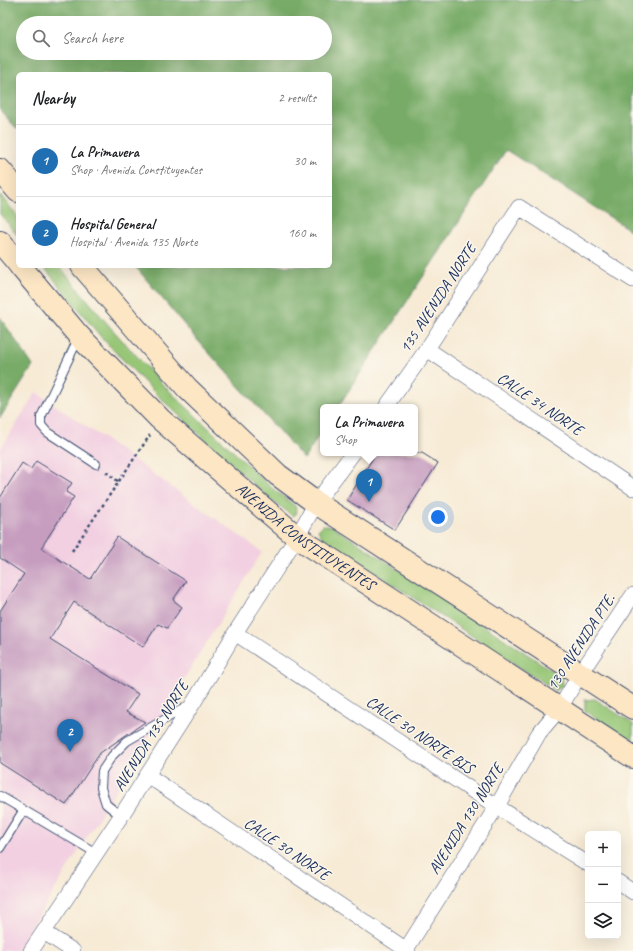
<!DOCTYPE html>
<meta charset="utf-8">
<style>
body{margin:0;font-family:Caveat,sans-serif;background:#f6f6f6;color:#202124}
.controls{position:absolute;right:12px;bottom:12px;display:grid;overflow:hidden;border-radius:6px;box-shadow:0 4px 16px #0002}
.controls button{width:36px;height:36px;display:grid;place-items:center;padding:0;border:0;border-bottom:1px solid #e0e0e0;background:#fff;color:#202124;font:20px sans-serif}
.you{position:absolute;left:438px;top:517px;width:14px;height:14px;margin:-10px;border:3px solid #fff;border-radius:50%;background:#1a73e8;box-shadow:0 0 0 6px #1a73e833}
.badge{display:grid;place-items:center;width:26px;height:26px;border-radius:50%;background:#1f6fb2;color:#fff;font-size:13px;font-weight:700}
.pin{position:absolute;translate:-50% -33px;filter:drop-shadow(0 1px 2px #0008)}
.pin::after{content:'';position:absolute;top:21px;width:14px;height:12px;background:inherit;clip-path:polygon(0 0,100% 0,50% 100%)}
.popup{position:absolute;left:320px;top:404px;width:98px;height:52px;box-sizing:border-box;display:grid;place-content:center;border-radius:6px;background:#fff;filter:drop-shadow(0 1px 3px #0005);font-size:13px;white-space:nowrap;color:#757577}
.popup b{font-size:15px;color:#202124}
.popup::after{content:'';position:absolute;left:50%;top:100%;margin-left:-8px;border:8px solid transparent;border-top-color:#fff}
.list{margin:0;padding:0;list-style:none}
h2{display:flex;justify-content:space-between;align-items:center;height:52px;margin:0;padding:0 16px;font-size:17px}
h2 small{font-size:13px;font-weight:400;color:#757577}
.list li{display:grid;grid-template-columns:26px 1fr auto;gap:12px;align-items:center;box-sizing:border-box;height:72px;padding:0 16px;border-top:1px solid #e0e0e0}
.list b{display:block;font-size:15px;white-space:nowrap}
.list p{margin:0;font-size:13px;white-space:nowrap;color:#757577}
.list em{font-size:13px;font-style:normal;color:#757577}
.icon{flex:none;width:22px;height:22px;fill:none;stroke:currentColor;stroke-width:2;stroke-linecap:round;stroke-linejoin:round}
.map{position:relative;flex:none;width:633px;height:951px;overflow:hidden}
.search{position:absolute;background:#fff;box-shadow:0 4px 16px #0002;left:16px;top:16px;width:316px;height:44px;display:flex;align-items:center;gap:10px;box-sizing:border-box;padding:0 14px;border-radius:22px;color:#757577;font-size:15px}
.panel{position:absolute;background:#fff;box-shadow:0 4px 16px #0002;left:16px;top:72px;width:316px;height:196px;border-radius:6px}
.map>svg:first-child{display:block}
.built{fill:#f2cfe1}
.green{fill:#96c676;stroke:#587a6a}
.forest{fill:#78ab67;stroke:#4a6d62;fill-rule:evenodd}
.building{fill:#c69cbf}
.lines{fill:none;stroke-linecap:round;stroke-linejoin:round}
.service-casing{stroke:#3c4b70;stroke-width:10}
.minor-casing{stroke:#3c4b70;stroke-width:16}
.secondary-casing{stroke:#3c4b70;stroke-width:24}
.path{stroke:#3c4b70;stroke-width:2.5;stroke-dasharray:3 3;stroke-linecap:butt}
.service{stroke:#fff;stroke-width:8}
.minor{stroke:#fff;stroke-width:15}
.secondary{stroke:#fce6c4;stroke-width:22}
.labels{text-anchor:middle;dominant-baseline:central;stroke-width:3;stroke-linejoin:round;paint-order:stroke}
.street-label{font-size:16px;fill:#1b2f5e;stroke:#fbf7ec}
</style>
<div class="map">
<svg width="633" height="951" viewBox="0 0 633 951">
<rect width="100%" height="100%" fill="#fbf7ec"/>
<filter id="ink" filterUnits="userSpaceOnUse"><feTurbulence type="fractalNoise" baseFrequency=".025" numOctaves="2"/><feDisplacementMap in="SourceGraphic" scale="8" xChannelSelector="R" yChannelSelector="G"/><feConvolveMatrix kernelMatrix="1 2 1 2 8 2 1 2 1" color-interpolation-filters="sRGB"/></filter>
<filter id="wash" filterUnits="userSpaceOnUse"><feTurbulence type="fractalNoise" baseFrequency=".012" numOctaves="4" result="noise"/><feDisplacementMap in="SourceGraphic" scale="16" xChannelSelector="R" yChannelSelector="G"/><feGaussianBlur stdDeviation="0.9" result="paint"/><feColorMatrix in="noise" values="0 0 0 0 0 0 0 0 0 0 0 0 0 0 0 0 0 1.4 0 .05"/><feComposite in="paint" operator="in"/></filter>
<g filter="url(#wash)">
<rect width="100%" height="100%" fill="#f7ebd6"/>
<path class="built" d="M36,392l77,53 149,107 -245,399h-17v-501z"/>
<path class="green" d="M0,195l18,22v19l-18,-22z
M43,266h16l51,61 54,59 109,103 22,17 2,7 -4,3 -28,-21 -109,-101 -55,-57z
M323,525l9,1 230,151 1,9 -8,4 -232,-151 -5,-9z
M595,699l38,25v18l-48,-31v-11z"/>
<path class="forest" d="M0,0h633v232l-127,-82 -168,257h-15v22l-19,30 -112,-125 -57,-68h195v-192h-312v56l-18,-20zM23,23h302v30h-302z
M0,317l33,49 -33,52z"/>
<g id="blocks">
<path class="building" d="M376,453h46l16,10 -43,67 -48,-30z
M36,461l36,22 -6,9 8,5 -33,51 49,31 27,-42 69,44 -13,19 9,7 -15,21 -9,-4 -15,23 -69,-45 -24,37 88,55 -12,18 19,10 -45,31 -34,52 -66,-42v-152l24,-37 -24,-16v-60l22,-35 9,6z"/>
</g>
</g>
<g filter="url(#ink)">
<use href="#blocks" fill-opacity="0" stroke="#3c4b70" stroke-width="1"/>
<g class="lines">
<defs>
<path id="service" d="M78,339l-37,78v8l6,7 49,32
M0,796l96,57
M121,816l-15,-12 -5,-16 1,-17 10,-15 15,-15 61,-35
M0,848l23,-37"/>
<path id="minor" d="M427,349l206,139
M386,407l41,-58 92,-142 114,73
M235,633l247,164 106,67
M147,775l261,176
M618,882l15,10
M44,932l29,19
M31,951l90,-135 73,-114 41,-69 62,-96 19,-34 37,-50
M405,951l92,-145 42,-73 21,-25 20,-34 53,-79"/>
<g id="secondary">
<path d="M0,170l18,21"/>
<path d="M0,242l18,21"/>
<path id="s1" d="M20,266l59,70 81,83 137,118 336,220"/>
<path d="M82,266l105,122 91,87 38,28 317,205"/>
</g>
</defs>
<use href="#service" class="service-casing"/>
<use href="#minor" class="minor-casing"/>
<use href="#secondary" class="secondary-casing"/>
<path class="path" d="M106,472l13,10
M72,551l78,-116"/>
<use href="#service" class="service"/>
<use href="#minor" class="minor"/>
<use href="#secondary" class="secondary"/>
</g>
</g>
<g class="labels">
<g class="street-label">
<text transform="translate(438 298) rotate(-57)">135 AVENIDA NORTE</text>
<text transform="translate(540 404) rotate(34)">CALLE 34 NORTE</text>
<text stroke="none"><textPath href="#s1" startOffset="395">AVENIDA CONSTITUYENTES</textPath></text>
<text transform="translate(581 642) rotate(-57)">130 AVENIDA PTE.</text>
<text transform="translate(420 735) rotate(34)">CALLE 30 NORTE BIS</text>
<text transform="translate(151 736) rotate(-58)">AVENIDA 135 NORTE</text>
<text transform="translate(466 819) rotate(-58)">AVENIDA 130 NORTE</text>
<text transform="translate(287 849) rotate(34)">CALLE 30 NORTE</text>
</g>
</g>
</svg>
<div class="controls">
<button>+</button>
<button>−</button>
<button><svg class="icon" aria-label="layers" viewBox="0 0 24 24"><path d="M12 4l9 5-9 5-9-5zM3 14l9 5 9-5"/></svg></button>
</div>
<div class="you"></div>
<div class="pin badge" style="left:369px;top:502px">1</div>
<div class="popup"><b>La Primavera</b>Shop</div>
<div class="pin badge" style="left:70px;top:752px">2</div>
<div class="search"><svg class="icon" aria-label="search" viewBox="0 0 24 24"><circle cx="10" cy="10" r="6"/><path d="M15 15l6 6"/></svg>Search here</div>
<section class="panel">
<h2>Nearby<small>2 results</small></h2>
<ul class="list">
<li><span class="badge">1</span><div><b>La Primavera</b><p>Shop · Avenida Constituyentes</p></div><em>30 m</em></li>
<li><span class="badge">2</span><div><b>Hospital General</b><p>Hospital · Avenida 135 Norte</p></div><em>160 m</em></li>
</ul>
</section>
</div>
